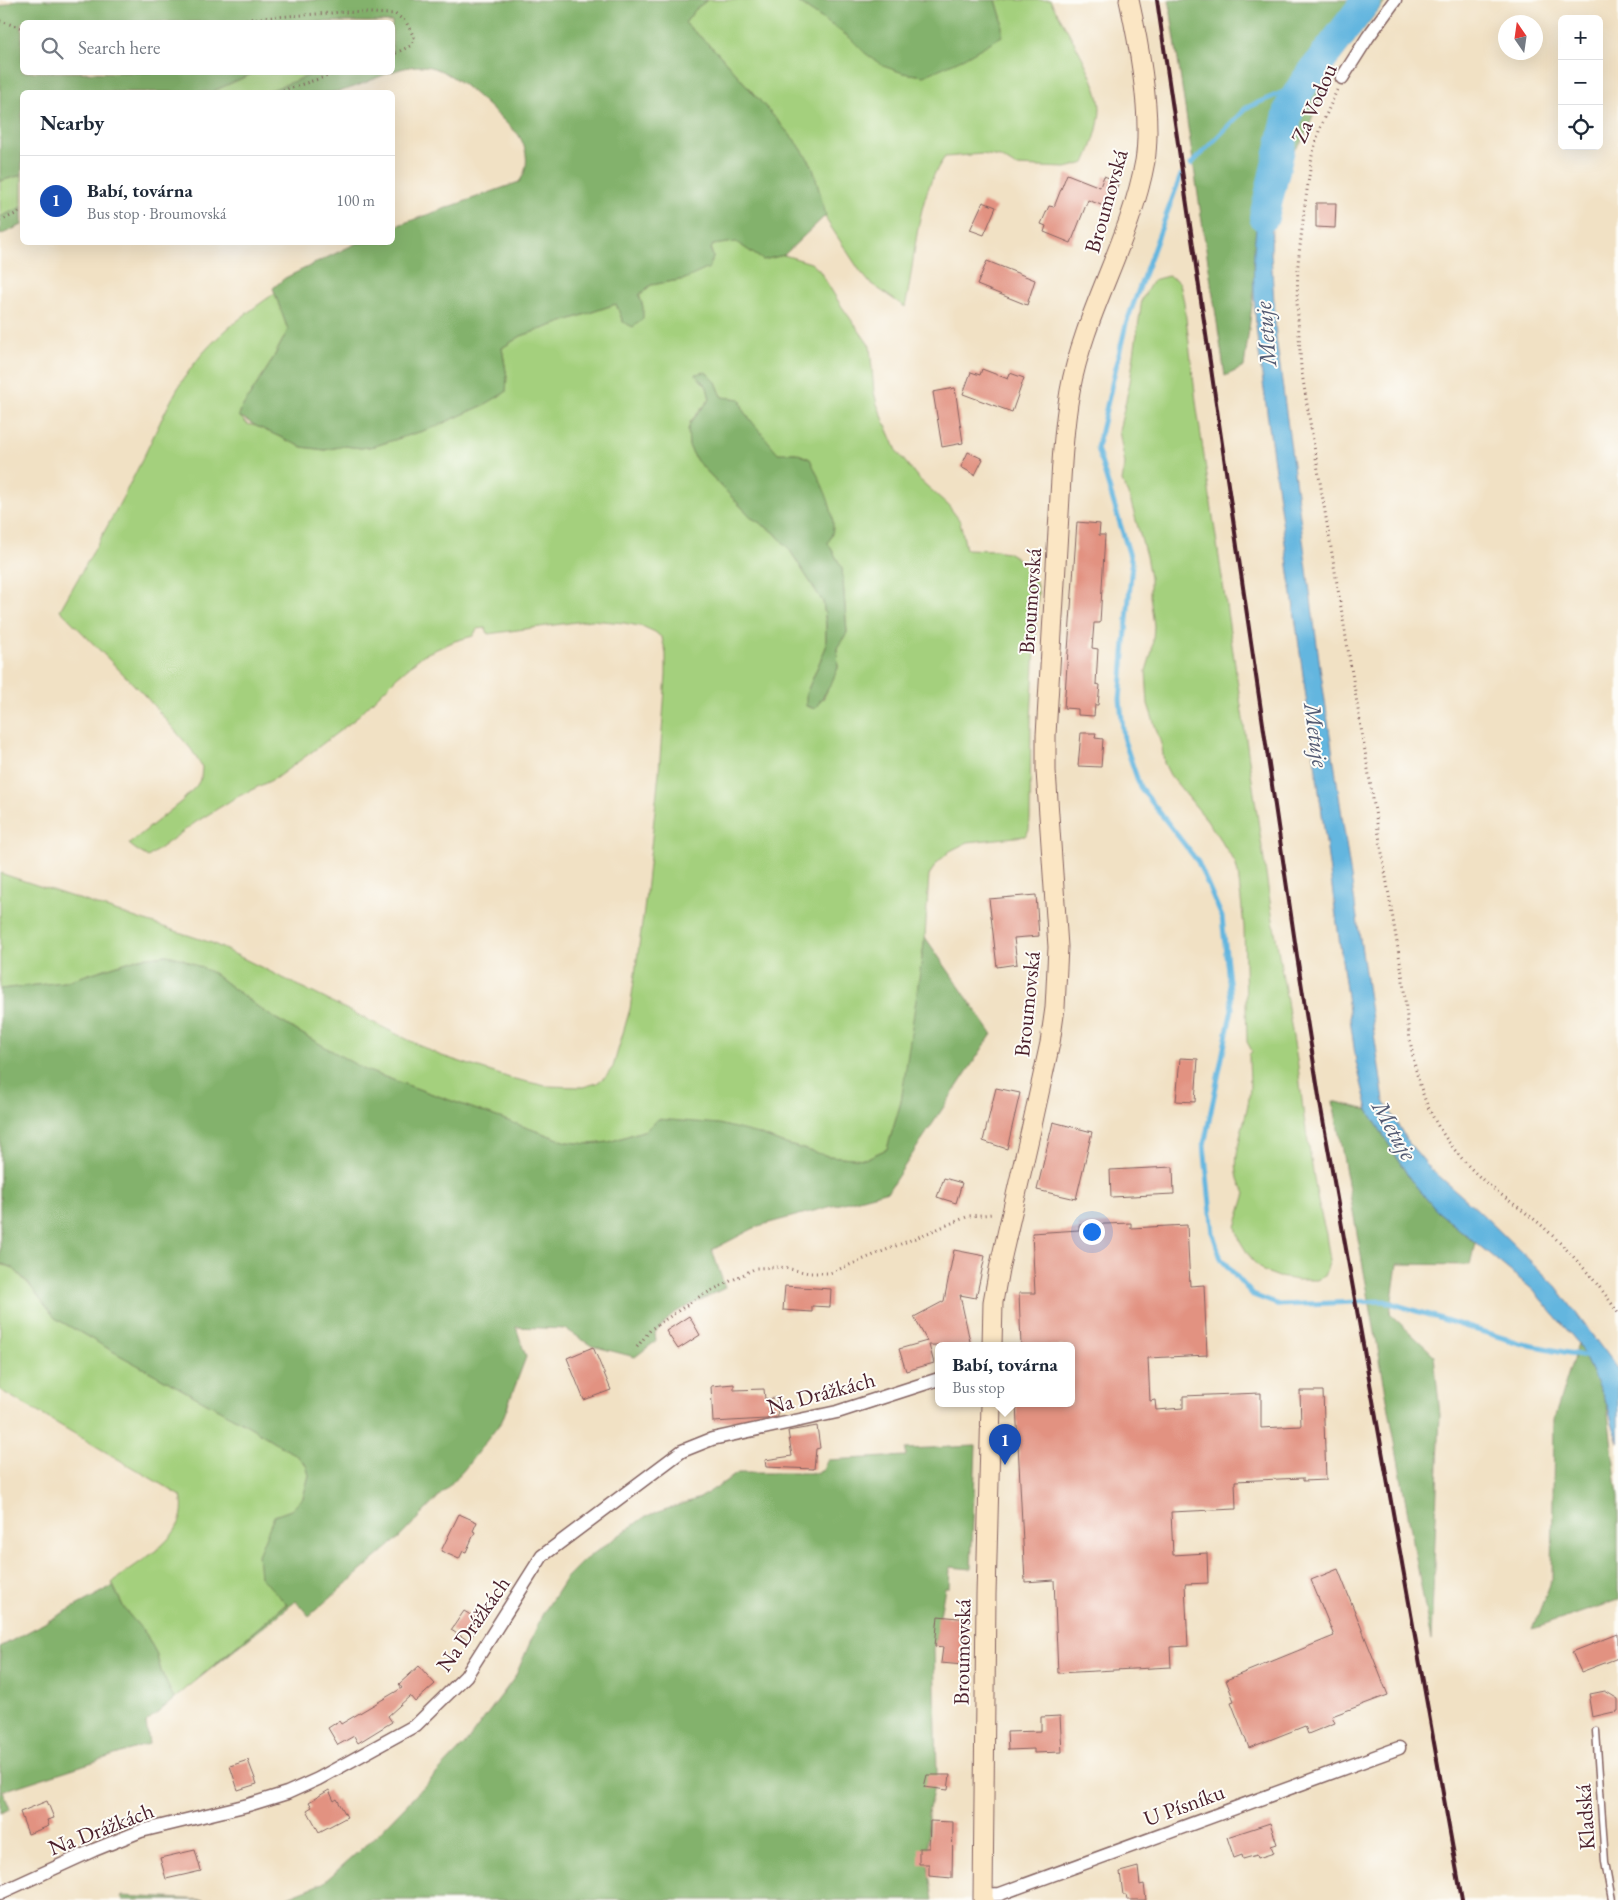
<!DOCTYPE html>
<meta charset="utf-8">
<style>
body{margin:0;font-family:"EB Garamond",serif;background:#f6f6f7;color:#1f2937}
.controls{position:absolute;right:15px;top:15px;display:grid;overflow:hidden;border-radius:8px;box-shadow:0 5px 20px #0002}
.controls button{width:45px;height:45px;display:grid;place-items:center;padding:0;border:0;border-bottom:1px solid #e0e1e3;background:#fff;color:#1f2937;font:25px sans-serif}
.compass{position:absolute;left:1498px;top:15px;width:45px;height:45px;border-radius:50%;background:#fff;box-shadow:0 5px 20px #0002;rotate:347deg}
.you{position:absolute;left:1091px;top:1231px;width:18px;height:18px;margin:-12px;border:4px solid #fff;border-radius:50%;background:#1a73e8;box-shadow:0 0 0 8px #1a73e833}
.badge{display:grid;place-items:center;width:32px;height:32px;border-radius:50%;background:#d1495b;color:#fff;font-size:16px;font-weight:700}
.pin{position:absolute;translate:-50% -41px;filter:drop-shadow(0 1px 2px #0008)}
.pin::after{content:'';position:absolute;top:26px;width:18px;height:15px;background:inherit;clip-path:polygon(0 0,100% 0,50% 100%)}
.popup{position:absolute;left:935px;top:1342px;width:140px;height:65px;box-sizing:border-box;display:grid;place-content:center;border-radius:8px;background:#fff;filter:drop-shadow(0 1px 4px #0005);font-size:16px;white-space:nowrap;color:#747a83}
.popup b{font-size:19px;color:#1f2937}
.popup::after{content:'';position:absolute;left:50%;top:100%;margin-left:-10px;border:10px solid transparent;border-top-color:#fff}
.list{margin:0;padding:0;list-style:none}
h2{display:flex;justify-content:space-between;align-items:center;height:65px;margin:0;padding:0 20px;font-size:21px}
h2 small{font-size:16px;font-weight:400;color:#747a83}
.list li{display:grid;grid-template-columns:32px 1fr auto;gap:15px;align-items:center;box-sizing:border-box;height:90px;padding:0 20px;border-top:1px solid #e0e1e3}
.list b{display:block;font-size:19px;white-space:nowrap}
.list p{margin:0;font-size:16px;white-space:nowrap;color:#747a83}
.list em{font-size:16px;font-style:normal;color:#747a83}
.icon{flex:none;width:28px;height:28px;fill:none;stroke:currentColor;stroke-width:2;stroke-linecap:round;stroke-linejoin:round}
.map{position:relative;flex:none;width:1618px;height:1900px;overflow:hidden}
.search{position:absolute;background:#fff;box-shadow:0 5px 20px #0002;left:20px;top:20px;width:375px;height:55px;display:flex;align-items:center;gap:12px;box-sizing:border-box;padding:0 18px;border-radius:8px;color:#747a83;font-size:19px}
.panel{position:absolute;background:#fff;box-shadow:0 5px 20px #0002;left:20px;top:90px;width:375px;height:155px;border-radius:8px}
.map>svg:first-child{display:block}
.green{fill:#a4d07d;stroke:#777854;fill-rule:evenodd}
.forest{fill:#83b26c;stroke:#66684c}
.water{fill:#64b6df;stroke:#576a85}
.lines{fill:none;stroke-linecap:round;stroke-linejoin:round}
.stream{stroke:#64b6df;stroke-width:5}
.river{stroke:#64b6df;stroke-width:30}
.building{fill:#e29281}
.lane-casing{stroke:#846361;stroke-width:9}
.street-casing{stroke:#846361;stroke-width:15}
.secondary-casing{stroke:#846361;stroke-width:21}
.path{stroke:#846361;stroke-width:3;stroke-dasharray:1 4;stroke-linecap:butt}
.lane{stroke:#fff;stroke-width:6}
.street{stroke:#fff;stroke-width:12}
.secondary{stroke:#fbe6c4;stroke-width:19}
.rail{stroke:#4a1f2b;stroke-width:4}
.labels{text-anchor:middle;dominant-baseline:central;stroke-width:4;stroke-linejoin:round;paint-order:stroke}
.street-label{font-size:22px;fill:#4a1f2b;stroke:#fdfcf7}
.water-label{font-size:24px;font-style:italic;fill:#545b73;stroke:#fdfcf7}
</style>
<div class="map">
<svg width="1618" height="1900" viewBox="0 0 1618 1900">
<rect width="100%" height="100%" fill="#fdfcf7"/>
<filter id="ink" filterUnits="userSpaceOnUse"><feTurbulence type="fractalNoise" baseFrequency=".02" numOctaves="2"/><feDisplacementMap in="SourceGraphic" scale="10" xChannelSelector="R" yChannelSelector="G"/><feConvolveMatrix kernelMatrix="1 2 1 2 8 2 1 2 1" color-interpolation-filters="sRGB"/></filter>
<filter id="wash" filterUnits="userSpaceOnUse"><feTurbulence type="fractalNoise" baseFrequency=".0096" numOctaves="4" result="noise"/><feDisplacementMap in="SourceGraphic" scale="20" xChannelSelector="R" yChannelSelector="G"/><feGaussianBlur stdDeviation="1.12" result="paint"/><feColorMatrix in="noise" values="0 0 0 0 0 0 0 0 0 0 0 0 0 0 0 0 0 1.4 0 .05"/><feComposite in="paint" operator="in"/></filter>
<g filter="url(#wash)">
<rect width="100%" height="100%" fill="#f1e1c4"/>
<path class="green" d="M707,0h88l54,37 16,16 137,-33 -6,-20h54c14,25 49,80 50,108 0,17 -8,40 -15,55l-19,5 -51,-2 -15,-9 -18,-3 -37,3c-30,39 -29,103 -40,150l-35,-24 -10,-12 -33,-50 -15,-56 -14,-21 -81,-92 -32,-29 10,-13z
M254,73h62l-50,19h-55z
M22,175v32l-22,10v-36z
M736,241l27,19 21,-5 27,8 8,7 21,34 30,42 4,46 3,12 21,49 21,26 29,26 12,16 6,28 28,1 13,2 9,5 19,22 3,13 -7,127 -1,100 -1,11 -4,6 -57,6 -18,9 -13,12 -8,12 -4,62 -13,97 -11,68 -14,47 -22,10 -37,-3 -46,-13 -24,-9 -112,-4 -37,12 -19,2 -23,-2 -202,-72 -99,-57 -53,-40 -30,-14 -16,-4 -27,3 -76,24 -64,7v-116l212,70 227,112 71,23 36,8 37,1 14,-4 9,-7 7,-9 17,-58 14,-99 15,-137 7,-98v-21l-4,-16 -7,-6 -11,-5 -20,-4 -33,-3 -103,14 -2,-6 -9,1 -4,7 -18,5 -32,14 -25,21 -44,44 -37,28 -41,30 -41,20 -39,24 -48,35 -13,-8 -6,-5 53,-43 15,-16 4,-7 1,-11 -11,-18 -44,-51 -87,-88c29,-51 58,-101 84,-154 17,-35 32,-72 58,-102 21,-24 47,-43 73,-61l13,37 -18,34 -29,45 -2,7 8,8 9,2 46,21 23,3 19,-4 17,2 14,-2 57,-18 52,-23 23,-28 -5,-29 19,-12 95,-32 7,18 20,-15 -4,-12 12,-10 34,-6 28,-21 -2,-9 2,-4zM696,374l20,8 6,15 18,2 4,13 34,42 18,-1 14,6 21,52 -3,32 14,25 5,64 -10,16 1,20 -15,31 -17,-5 20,-47v-23l-3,-22 -34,-53 -15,-17 -22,-14 -55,-57 -8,-15 1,-24 20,-23 -3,-12z
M1168,276l7,3 5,5 4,18 13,107 74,499 27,158 6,52 14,84 8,32 4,27 -6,15 -7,4h-19l-19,-3 -16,-6 -12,-12 -11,-18 -4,-14 10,-34c-22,-23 0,-68 3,-96 2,-13 0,-28 0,-42l3,-4 -5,-9 -3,-115 -6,-54 -3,-11 -28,-42 -37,-45 -6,-12 -2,-16 -14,-43 -2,-33 6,-20 2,-25 -4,-30v-18l-4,-22 -16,-57 -8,-18 3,-17 -6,-33 11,-49 12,-83 11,-19z
M0,1264l13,4 29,31 13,19 66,38 126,69 50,31 9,9 3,10 -6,23 -12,12 -17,7 -14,60 27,26 -113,96 -13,-28 -5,-18 -10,-19 -21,-24 -13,-27c25,-23 80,-44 69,-87l-181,-106z"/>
<path class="forest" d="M17,0h690l-12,10 -10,13 32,29 81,92 14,21 14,50 -42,40 -21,5 -27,-18 -23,3 -2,4 2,9 -4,10 -24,11 -34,6 -12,10 4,12v12l-10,8 -10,-5 -7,-18 -95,32 -19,12 5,29 -1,15 -22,13 -52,23 -57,18 -14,2 -17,-2 -19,4 -23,-3 -46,-21 -17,-10 2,-7 29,-45 18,-34 -15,-42 12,-10 72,-35 35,-1 1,-15 126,-45c11,-15 9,-32 -1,-48 -22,-20 -56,-57 -84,-66 -32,-10 -68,20 -99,24 -22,3 -48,1 -69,0l50,-19 76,-1v-50h-370v50l232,1 -43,19h-189v83l-22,6v-174z
M795,0h201l6,20v16l-38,22 -40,18 -21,-3 -20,-7 -18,-13 -16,-16z
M1169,0h217l-55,71 -28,69 -29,36 -11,22 -7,32 -3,68 -9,69 -19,9z
M22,207v18l-22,10v-18z
M706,372l10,10 6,15 18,2 4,13 34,41h18l14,6c9,20 24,46 23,69 0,5 -3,11 -5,15l14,25 5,65 -10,15 1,20 -7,16 -16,25 -9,-3v-12l20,-47v-23l-3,-22 -34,-53 -15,-17 -22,-14 -55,-57 -8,-15 -1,-16 2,-7 20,-24 -3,-12 -12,-13z
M925,937l67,97 -104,157 -130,35 -46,24 13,38 -51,25 -19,20 1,8 -21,16 -43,-11 -26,-17 -50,-2 10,30 -24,64 -39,50 -63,66 -91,79 -13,-15 -108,86 99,-83 -27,-27 -2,-22 16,-39 17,-6 12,-12 6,-23 -3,-10 -9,-9 -50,-31 -126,-69 -66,-38 -27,-35 -15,-15 -13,-5v-274l64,-7 76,-24 27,-3 16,4 30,14 53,40 99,57 202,72 23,2 19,-2 37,-12 12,-11 61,5 39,10 24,9 46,13 37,3 22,-10 14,-47z
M1333,1101l35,9 42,69 26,31 39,33 -5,22 -73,-1 -7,50 44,41 6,60 -9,226z
M1578,1343l29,62 11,93v102l-85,29 19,-50 2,-160z
M976,1446l-5,123 -21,-2 -1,21h-4l-11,60 3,126 -9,39v53l5,34h-653l43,-17 55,-49 87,-90 50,-67 27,-62 24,-37 17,-17 63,-45 54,-18 38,-25h79l6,-3 4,-10 79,-4v-7z
M113,1586l12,24 21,24 10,19 5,18 13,28 -28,24 3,21 -146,47 7,18 -10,4v-166z
M121,1896l84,4h-82z"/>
<path class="water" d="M1274,176l-3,77 5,84 44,330 64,434 24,41 23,27 47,41 78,76 62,84v72l-11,-37 -29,-62 -45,-53 -97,-80 -26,-31 -42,-69 -12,-48 -98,-716c-4,-41 -10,-111 6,-149 3,-7 7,-14 10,-21z"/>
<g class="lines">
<path class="stream" d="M1191,164l55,-56 58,-25
M1181,175l-55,149 -29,124 35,115 -12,136 4,41 16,47 58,75 24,55 10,92 -28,136 9,89 8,25 32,36 26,10 105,-4 135,42 70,14"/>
<path class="river" d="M1264,217l26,-111 14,-23 63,-83"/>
</g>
<g id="blocks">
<path class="building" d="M1067,174l33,13 4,-11 15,6 -10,26 -21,-8 -17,43 -27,-11 2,-6 -5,-2 8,-18 5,1z
M983,202l13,5 -12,28 -14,-5z
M1316,203h20l-1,25 -19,-1z
M987,261l48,19 -8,25 -50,-20z
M982,369l26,10 2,-6 14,5 -12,34 -49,-18 8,-22 9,3z
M955,388l8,55 -21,4 -9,-55z
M968,452l15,7 -8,16 -14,-8z
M1077,522l23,2 -1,11h6l-5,88h-6l-1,13 -1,12 6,1 -2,35 4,1 -2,20h-3l-1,11 -16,-1v-6l-14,-1z
M1081,733h15l-1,5 8,1 -2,28 -23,-1z
M1036,895l3,41 -25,2 3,26 -20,3 -8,-68z
M1180,1058l18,1 -3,43 -19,-1z
M996,1088l24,5 -13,56 -24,-8z
M1053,1122l39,10 -16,67 -39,-9z
M1173,1167l1,27 -63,3 -1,-27z
M944,1178l18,5 -6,20 -19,-6z
M1131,1223v5l56,-3 3,61 14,-1 3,70 -59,3 2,43 5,-1 1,10 27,-2v-12l78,-3v35l40,-2 -1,-35h23l3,89 -23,1v-3l-68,3 1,28 -65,3 2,43 34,-2 1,30 -23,1 3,62 -18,1 1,20 -113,6 -4,-93 -29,2 -9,-178h55v-58h-50l-2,-53h16l-3,-60 47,-3v-5z
M954,1250l31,6 -9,42 -16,-3 11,51 -42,-1 5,18 -28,8 -7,-22 28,-8 -13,-24 30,-16z
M785,1286l46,3 -1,18 -18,-1v6l-29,-2z
M689,1316l11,19 -22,14 -12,-18z
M593,1347l18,43 -27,10 -17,-42z
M734,1384v6l30,-1 1,10 11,-1 2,19 -12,2 -53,3 -2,-36z
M817,1426l3,22 -4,1 -2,20 -48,-2 -1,-7 27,-4 -4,-25z
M459,1514l18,8 -4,9 2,1 -9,20 -3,-1 -4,8 -18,-8z
M1338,1569l50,126 -56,21 3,7 -27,11 -3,-8 -56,22 -18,-46 3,-1 -8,-21 108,-44 -23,-56z
M464,1611l17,10 -12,20 -18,-11z
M938,1616l30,3 -5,46 -22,-2 2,-16 -8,-1z
M1618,1634v24l-37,14 -9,-20z
M419,1666l16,18 -20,18 -5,-6 -22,20 4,6 -34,21 -4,-7 -16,9 -10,-17 11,-7 2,3 61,-36 -3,-4z
M1605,1691l13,8v12l-26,6 -3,-18 2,-1 -1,-4z
M1060,1716l2,36 -28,1v-4l-26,1 -1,-18 34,-1v-14z
M248,1760l9,24 -19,6 -8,-24z
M927,1775h23l-2,15 -24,-3z
M329,1790l5,11 3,-2 10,18 -28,15 -12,-22 5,-3 -3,-5z
M47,1801l7,17 -7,2 2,6 -21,8 -8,-22z
M930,1821l23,1 -1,56 -23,-2v-12h-10v-16h10z
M1270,1823l7,21 -6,2 3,7 -16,5 -1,-3 -14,4 -1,-4 -8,3 -7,-21z
M195,1850l6,21 -35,8 -6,-21z
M1138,1867l2,18 4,-1 2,16h-19l-1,-5h-3l-3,-23z"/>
</g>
</g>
<g filter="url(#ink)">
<use href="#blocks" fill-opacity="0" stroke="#846361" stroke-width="1"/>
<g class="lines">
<defs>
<path id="lane" d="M1596,1731l9,131 7,38"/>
<path id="street" d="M1342,78l26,-41 27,-37
M0,1893l94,-43 47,-19 107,-26 39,-12 31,-14 98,-54 50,-49 76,-120 140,-105 30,-12 125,-27 102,-33
M983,1895l17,-1 399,-146"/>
<path id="secondary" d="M992,1346l1,-44 6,-33 32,-139 19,-87 5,-35 3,-61 -12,-176v-36c4,-68 8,-136 12,-204 3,-47 4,-94 12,-140 14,-78 61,-151 75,-230 7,-45 -6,-116 -16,-161
M983,1900l3,-305 5,-191"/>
</defs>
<use href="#lane" class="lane-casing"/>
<use href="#street" class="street-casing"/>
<use href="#secondary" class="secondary-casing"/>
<path class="path" d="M0,21l22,7
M206,22l138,-10 51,2 11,8 8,15 -4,9 -18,9
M1337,90l-18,41 -7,25 -7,48 -7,59 -1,39 4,66 101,605c6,48 8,100 31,144 12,23 31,46 50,63 18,16 39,29 57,44 27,24 59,59 78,89
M278,92l62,-20
M0,221l22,-10
M637,1347l14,-18 48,-32 57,-29 24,-1 29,6h21l139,-57 25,-2"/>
<use href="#lane" class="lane"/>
<use href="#street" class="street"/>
<use href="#secondary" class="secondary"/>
<path class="rail" d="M1157,0l140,956 23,147 142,797"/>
</g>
</g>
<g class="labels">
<g class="street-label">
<text transform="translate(1314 103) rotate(-67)">Za Vodou</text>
<text transform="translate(1106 201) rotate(-74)">Broumovská</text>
<text transform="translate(1030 601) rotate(-86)">Broumovská</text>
<text transform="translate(1027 1004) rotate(-84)">Broumovská</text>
<text transform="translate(821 1393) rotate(-15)">Na Drážkách</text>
<text transform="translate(473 1624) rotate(-55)">Na Drážkách</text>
<text transform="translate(962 1652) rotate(-89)">Broumovská</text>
<text transform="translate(1184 1805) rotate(-20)">U Písníku</text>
<text transform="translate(1585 1817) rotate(-94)">Kladská</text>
<text transform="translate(101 1829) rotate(-21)">Na Drážkách</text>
</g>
<g class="water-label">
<text transform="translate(1265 334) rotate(-95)">Metuje</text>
<text transform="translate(1317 735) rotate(82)">Metuje</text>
<text transform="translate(1395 1130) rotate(60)">Metuje</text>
</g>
</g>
</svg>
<div class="controls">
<button>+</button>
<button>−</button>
<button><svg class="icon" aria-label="locate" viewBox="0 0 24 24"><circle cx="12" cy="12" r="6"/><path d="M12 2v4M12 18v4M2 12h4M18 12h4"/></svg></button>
</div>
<svg class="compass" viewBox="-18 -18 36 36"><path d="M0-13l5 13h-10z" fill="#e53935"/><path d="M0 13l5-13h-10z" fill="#747a83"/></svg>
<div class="you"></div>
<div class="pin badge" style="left:1005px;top:1465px;background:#1a4fb4">1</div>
<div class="popup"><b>Babí, továrna</b>Bus stop</div>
<div class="search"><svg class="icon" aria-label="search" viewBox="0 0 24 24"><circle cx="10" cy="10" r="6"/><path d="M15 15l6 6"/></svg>Search here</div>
<section class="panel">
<h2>Nearby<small></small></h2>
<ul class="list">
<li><span class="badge" style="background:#1a4fb4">1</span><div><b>Babí, továrna</b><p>Bus stop · Broumovská</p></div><em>100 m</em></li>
</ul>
</section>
</div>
